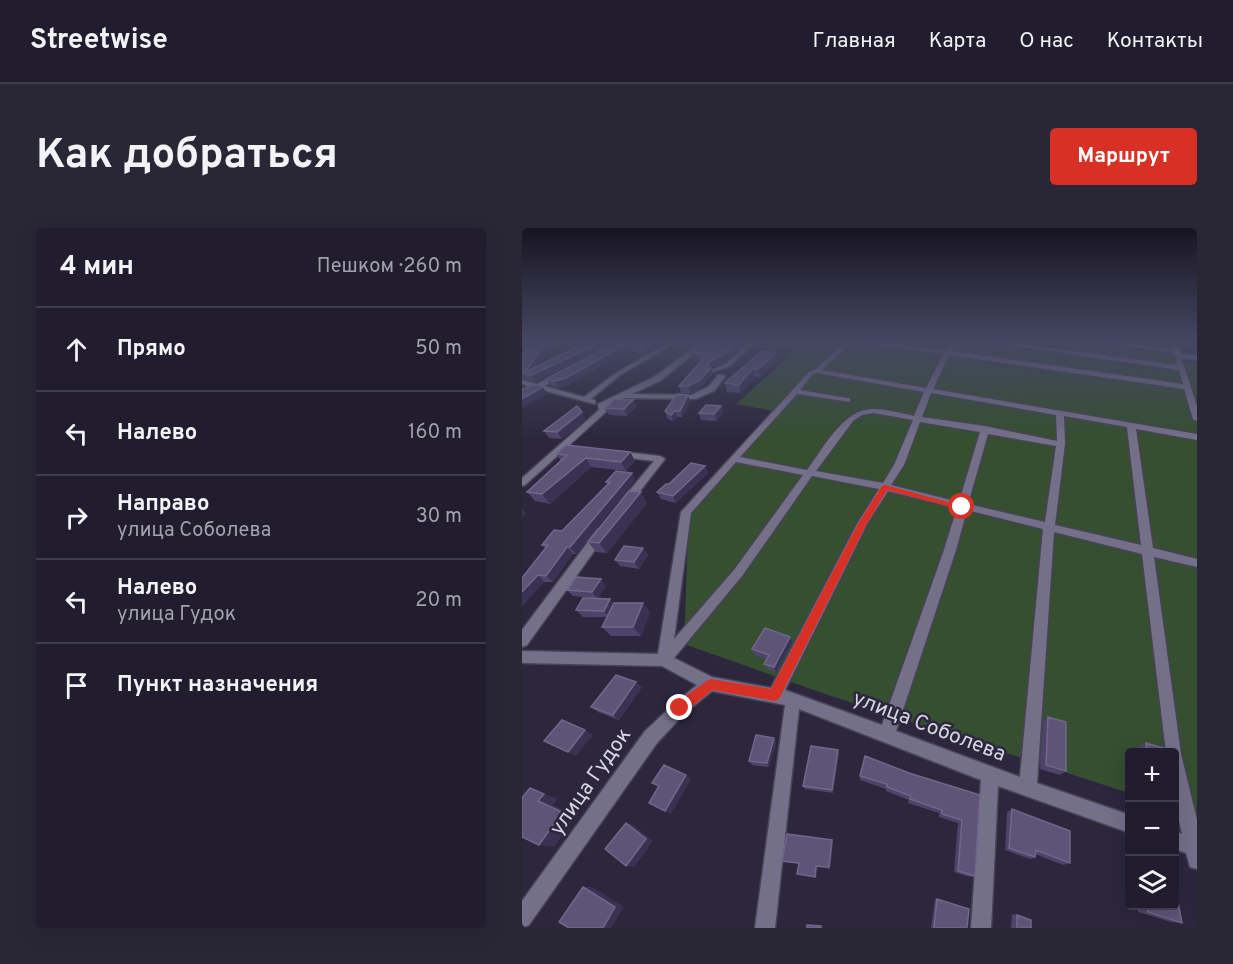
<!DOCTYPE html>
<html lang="ru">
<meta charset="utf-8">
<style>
body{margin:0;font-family:Overpass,sans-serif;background:#292636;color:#f1f3f6}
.controls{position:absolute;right:18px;bottom:18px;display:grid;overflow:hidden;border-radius:6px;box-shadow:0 6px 24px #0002}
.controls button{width:54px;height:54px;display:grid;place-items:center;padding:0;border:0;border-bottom:2px solid #3e3b4a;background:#211d2e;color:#f1f3f6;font:30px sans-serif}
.stop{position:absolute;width:18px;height:18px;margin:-14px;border:4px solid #d93025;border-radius:50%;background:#fff}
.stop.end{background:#d93025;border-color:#fff;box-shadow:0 2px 6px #0008}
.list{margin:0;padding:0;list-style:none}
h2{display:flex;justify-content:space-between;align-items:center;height:78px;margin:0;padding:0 24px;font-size:26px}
h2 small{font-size:20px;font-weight:400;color:#a2a2aa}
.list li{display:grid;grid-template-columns:39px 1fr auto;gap:18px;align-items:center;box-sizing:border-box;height:84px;padding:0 24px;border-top:2px solid #3e3b4a}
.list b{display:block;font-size:22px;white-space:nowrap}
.list p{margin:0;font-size:20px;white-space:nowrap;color:#a2a2aa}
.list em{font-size:20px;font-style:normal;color:#a2a2aa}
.icon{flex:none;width:33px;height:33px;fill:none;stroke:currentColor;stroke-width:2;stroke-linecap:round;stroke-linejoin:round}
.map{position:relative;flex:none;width:675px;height:700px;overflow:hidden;border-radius:6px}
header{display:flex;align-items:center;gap:36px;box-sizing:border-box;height:84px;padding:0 30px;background:#211d2e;border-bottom:2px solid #3e3b4a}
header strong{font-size:28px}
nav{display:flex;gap:33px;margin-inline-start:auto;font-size:21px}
.intro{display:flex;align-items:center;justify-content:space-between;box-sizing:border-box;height:144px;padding:0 36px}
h1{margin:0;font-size:42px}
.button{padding:15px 27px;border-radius:6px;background:#d93025;color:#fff;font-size:21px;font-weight:700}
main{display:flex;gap:36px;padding:0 36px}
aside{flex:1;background:#211d2e;border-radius:6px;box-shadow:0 6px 24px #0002}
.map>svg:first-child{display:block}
.green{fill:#354f30}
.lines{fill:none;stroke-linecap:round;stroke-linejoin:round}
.minor-casing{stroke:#484355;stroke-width:3}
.minor{fill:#75708a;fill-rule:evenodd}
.wall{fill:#4e446b}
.shaded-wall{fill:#3a3253}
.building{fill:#5d5478;stroke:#706889;stroke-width:1.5}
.route{fill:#d93025}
.labels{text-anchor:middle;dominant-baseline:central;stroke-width:5;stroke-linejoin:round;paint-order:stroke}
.near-street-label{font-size:21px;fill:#d8d5e3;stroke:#2c273d}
</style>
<header>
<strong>Streetwise</strong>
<nav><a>Главная</a><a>Карта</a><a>О нас</a><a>Контакты</a></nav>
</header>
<div class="intro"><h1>Как добраться</h1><a class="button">Маршрут</a></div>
<main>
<aside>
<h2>4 мин<small>Пешком · 260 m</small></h2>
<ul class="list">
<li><svg class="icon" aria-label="ahead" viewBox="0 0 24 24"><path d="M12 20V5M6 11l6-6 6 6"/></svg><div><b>Прямо</b></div><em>50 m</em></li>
<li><svg class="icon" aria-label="left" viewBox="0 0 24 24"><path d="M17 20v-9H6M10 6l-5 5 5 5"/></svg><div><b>Налево</b></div><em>160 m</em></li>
<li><svg class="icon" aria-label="right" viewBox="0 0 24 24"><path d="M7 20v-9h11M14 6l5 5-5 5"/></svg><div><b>Направо</b><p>улица Соболева</p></div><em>30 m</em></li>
<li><svg class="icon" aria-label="left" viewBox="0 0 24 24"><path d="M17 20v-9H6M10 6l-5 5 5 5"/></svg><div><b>Налево</b><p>улица Гудок</p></div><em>20 m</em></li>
<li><svg class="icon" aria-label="arrive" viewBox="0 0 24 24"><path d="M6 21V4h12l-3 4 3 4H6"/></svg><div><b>Пункт назначения</b></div></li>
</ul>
</aside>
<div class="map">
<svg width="675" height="700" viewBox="0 0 675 700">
<rect width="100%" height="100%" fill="#2c273d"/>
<path class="green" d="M284,113h370l6,21 15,1v452l-22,-7 -1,-56h-44l-1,41 -301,-98 -144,-51 5,-137 89,-95 -42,-8z"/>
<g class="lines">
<defs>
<path id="minor" d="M150,113h7l-59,34 -29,24 4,1v4l-57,-15 -16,7v-5l9,-4 -9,-3v-4l15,4 25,-12 2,1v2l-20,11 40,11 32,-24z
M181,113h7l-50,40 -28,13 59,1 17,-8 10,-12h6l1,2 -11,14 -19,8 -71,-1 -19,9 1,5 -81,73 -3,1v-8l77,-68 -1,-6 56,-27z
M228,113h6l-26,25 -18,6v-2l14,-6z
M324,113h6l-30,29 104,18 17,-34 -79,-11 -3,-2h14l70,10 6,-10h6l-6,10 232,33 -4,-14 -198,-29h14l182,24 -1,-5 3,-2 -3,-1 -2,-4 -82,-12h16l64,8 -2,-8h6l5,13 16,2v4l-17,-2 2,2 15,46v15l-4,-2 -9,-30 -235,-34 -16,34 264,45v6l-61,-11 17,119 44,11v8l-43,-10 27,197 16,66v49l-7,-2 -4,-14 -12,-4v-18l8,3 -8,-36v-46h-8l-24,-198 -88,-22 -17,251 93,32v18l-132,-47 -7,142h-20l10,-148 -182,-71 -24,219h-20l30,-223 -73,-14 -27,22 -28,30 -128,182 -7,3v-27l123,-170 30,-28 22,-18 -35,-19 -140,-3v-12l136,3 23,-142 128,-140 6,-2zM295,145l107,19 -10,24c-13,-3 -28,-7 -41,-7 -30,0 -49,39 -66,61l-67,-13 57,-63 53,8v-4h-3l-47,-8 13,-16zM409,165l125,22 1,26 -72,-15 -63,-9zM352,185l39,7 -19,45 -11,18 -67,-12 37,-50 9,-6zM542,188l63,11 14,118 -86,-20 10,-81zM398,194l60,10 -21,70 -68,-17 13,-20zM466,206l68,12 -11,76 -77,-18zM214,234l67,13 -69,95 -60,69 17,-126zM290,248l67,13 -22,35 -86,164 -59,-11 -38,-19 68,-82zM366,263l69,17 -13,42 -62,175 -97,-35 82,-166zM445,282l76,19 -23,248 -124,-46 60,-181z
M94,223l44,5 5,3 -36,46h-8v-4l33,-40 -41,-5 -1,-2z
M79,301l5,4 -1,3 -78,109 -5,2v-17l75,-100z"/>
</defs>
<use href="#minor" class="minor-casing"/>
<use href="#minor" class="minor"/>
</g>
<path class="wall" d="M97,113h50l-24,13 -16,-3 -59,33 -11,4 -9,-3 -4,-6z
M151,113h27l-10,7 -15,-2z
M183,113l22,19 -16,8 1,6 -11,14 -10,5h-10l-2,-7 23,-26 -10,-1 -2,-7z
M254,125l1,9 -18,16 -4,-1 -14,16 -14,-1 -2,-9z
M0,127l15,11 -1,16 -14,-3z
M111,172l3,7 -9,9 -18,-1 -4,-7z
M168,173l-8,16h-5l-4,5 -6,-4 -2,-7z
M199,178l2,7 -6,8 -16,-1 -2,-7z
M64,191l-24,20 -13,-1 -5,-7z
M108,224l5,9 -9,10 -35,-4 -41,37 -15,-3 -8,-9 34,-31 -5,-7z
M183,238l3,7 -32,30 -15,-4 -4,-7 12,-8z
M113,252l-59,74h-3l-20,28h-9l-22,24v-28l23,-30 -3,-3 20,-14 46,-46 -2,-3z
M125,275l-40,50 -11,-1 -8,-10z
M121,320l5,7 -9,14 -19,-3 -5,-6z
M79,351l5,7 -8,12 16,5h29l7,10 -9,23h-30l-9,-9 5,-10h-24l-7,-7 16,-12 -19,-2 -6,-6z
M270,415l-16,30 -9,-4 -3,-5 3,-4 -13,-5 -2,-6z
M120,459l-23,33 -21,-8 -7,-5z
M526,489l18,54 -6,4 -20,-6 3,-47z
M254,514l-7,25 -17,-2 -3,-4z
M624,515l21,10h-28l-1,-6z
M316,522l1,4 -6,39 -28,-4 -2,-3z
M387,545l71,22 -5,81 -5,1 -16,-5 4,-49 -19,-6v-4l-31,-10 1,-3 -23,-9v-2l-26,-9v-4z
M490,581l58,54 -7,2 -28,-11v3l-5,2 -25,-9 2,-38z
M310,612l1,2 -3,27 -12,-2 -2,11 -19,-4 2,-10 -14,-2 -3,-1z
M413,671h2l30,29h-36z
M615,678h37l8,17 -11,-1 -33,-10z
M490,686l5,1 14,13h-20z"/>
<path class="shaded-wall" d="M1,113h8l-9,11v-10z
M25,113h7l-23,34 -6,-3z
M82,113h15l-83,41 -4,-7z
M133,113h14l-24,13 -2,-6z
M166,113h12l-10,7z
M217,113h8l-20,19 -16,8 1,6 -11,14 -10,5 -3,-7 20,-20 1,-4z
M104,116l3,7 -59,33 -11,4 -4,-7z
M254,125l1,9 -18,16 -1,-9z
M231,140l2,9 -14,16 -2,-8z
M21,159l4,7 -25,14v-9z
M166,167l2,6 -8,16 -2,-6z
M111,172l3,7 -9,9 -3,-7z
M199,178l2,7 -6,8 -3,-7z
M153,183l2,6 -4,5 -2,-7z
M60,184l4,7 -24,20 -5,-7z
M108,224l5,9 -9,10 -5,-9z
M64,230l5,9 -41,37 -8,-10z
M183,238l3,7 -32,30 -3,-7z
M110,245l3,7 -59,74 -6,-7z
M119,264l6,11 -40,50 -8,-10z
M0,280l4,5 -4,4z
M45,319l6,7 -20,28 -7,-6z
M121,320l5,7 -9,14 -5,-7z
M16,347l6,7 -22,24v-14z
M79,351l5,7 -8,13 -6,-7z
M88,371l5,6 -6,12 -5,-6z
M121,375l7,10 -9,23 -8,-9z
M268,409l2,6 -16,30 -2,-6z
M114,454l6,5 -23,33 -6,-5z
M63,502l8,5 -17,21 -8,-4z
M252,510l2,4 -7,25 -2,-4z
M316,522l1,4 -6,39 -1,-3z
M164,547l5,4 -20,35 -6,-3z
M8,560l28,11 -5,6 23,11 -22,31 -15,-2 -1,-44z
M104,595l7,2 20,16 -19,26 -8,-1z
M310,612l1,2 -3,27 -1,-2z
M294,638l2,1 -2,11 -1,-1z
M61,659h9l32,20 -13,21h-8z"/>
<path class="building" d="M12,113h13l-22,31 65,-31h14l-72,34 -10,-2v-18z
M97,113h36l-12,7 -17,-4 -60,34 -11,3 -9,-2z
M183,113h34l-13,12 -17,9 -1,4 3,2 -12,13 -11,5h-9l28,-32 -17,-2z
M240,123l14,2 -18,16 -5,-1 -14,17 -14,-2z
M12,157l9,2 -21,12v-10z
M155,166l11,1 -8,16h-5l-4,4 -6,-4z
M93,171l18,1 -9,9 -19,-1z
M184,177l15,1 -7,8 -15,-1z
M55,178l5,6 -25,20 -13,-1z
M44,217l64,7 -9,10 -35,-4 -44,36 -15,-2 40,-37 -11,-1z
M169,235l14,3 -32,30 -16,-4 9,-8h3z
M94,243l16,2 -62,74h-3l-21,29 -8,-1 -16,17v-14l26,-33h-6l12,-15 8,1 48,-49h-4z
M107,263l12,1 -42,51 -11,-1z
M102,318l19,2 -9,14 -19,-2z
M54,349l25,2 -9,13 -25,-2z
M61,370l27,1 -6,12 -28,-1z
M92,375h29l-10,24h-31z
M243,400l25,9 -16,30 -10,-3 5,-9 -17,-6z
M94,447l20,7 -23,33 -22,-8z
M526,489l18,5v49l-20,-6z
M40,492l23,10 -17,22 -24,-11z
M234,507l18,3 -7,25 -18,-2z
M624,515l21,6v4h-20z
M289,518l27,4 -6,40 -29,-4z
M343,528l44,17 71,22 -5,81 -17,-5 4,-51 -20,-6v-4l-32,-11 1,-3 -24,-9v-3l-27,-8z
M142,537l22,10 -21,36 -16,-8 10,-17 -7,-3z
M8,560l14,6 -6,7 24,11 -23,33 -17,-8v-39z
M490,581l58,22v32l-34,-13 -1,7 -26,-9z
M104,595l20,16 -20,27 -21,-17z
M265,606l45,6 -3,27 -13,-1 -1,11 -18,-3 2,-11 -17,-2z
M652,652l8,43 -34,-11 -1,-6h27z
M61,659l32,20 -12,21h-34l-10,-6z
M415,671l32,10 -2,19h-33z
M495,687l14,5v8h-14z
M285,697l14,1v2h-14z"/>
<linearGradient id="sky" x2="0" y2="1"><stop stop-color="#181522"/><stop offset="0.54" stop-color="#454762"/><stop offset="1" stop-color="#454762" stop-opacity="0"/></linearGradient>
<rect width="675" height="211" fill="url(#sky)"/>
<path class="route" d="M363,257l81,22 -4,3 -75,-20 -21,35 -87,174 -4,2 -63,-11 -27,22h-9l-2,-4 2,-5 34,-24 61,10 87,-165 24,-38z"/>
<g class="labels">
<g class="near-street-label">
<text transform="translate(407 499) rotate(21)">улица Соболева</text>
<text transform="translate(69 554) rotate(-55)">улица Гудок</text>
</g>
</g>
</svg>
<div class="controls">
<button>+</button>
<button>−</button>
<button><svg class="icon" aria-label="layers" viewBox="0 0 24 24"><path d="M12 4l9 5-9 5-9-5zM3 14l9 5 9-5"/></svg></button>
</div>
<div class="stop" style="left:440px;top:279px"></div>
<div class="stop end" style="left:158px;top:480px"></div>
</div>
</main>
